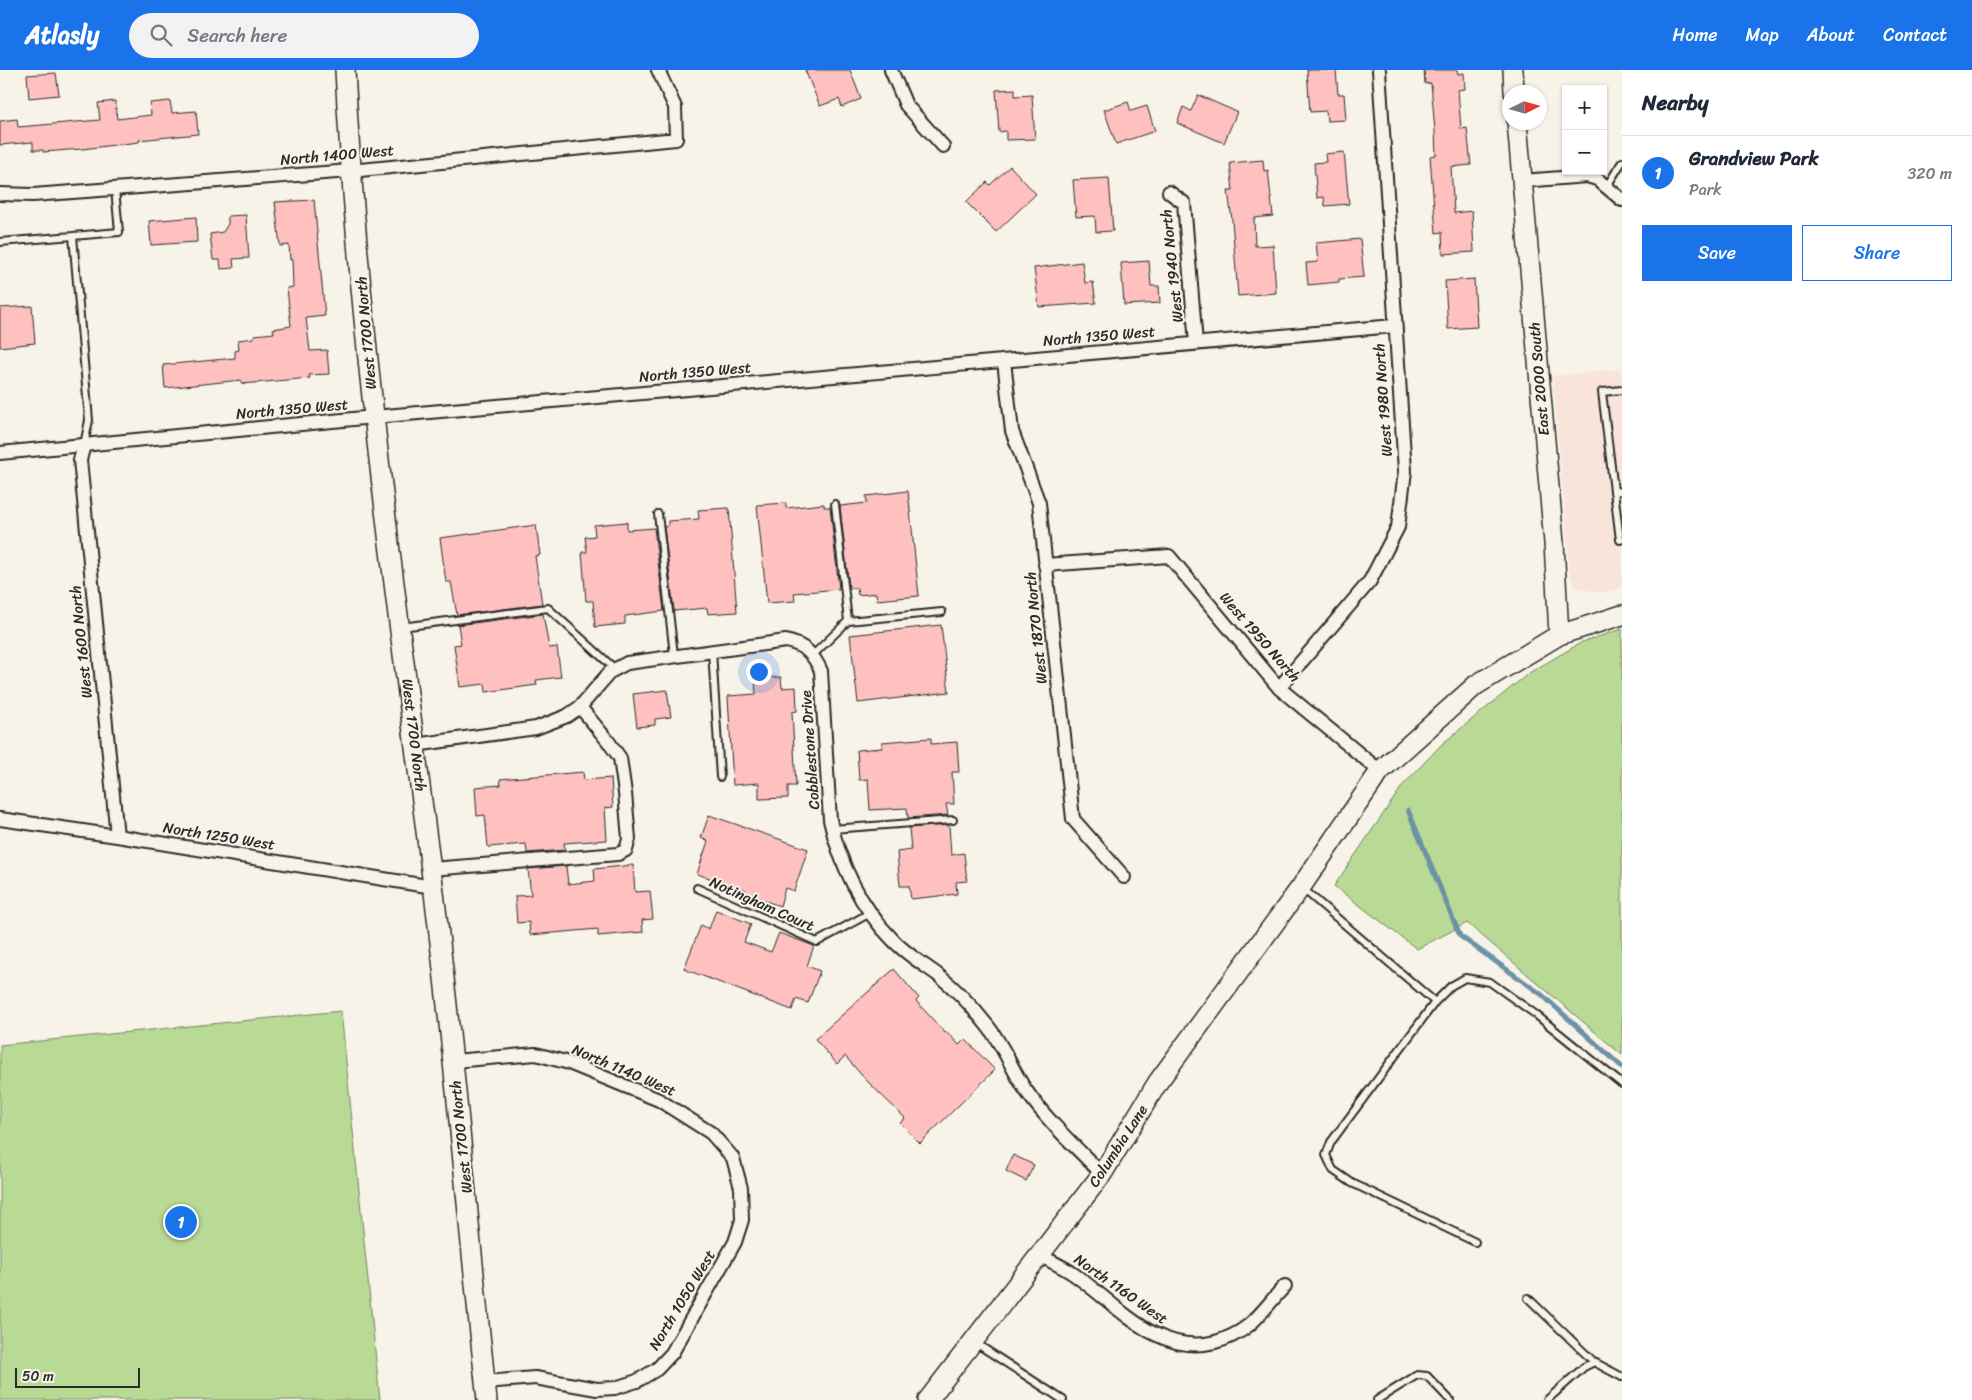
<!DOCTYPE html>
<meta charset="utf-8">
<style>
body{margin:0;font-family:Sriracha,sans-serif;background:#f2f2f3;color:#1f2937}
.controls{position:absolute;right:15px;top:15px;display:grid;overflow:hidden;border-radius:0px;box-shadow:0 1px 4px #0004}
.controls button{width:45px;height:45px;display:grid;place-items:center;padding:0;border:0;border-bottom:1px solid #e0e1e3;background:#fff;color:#1f2937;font:25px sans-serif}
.compass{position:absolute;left:1502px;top:15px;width:45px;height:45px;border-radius:50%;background:#fff;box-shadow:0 1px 4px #0004;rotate:85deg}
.scale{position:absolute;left:15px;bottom:12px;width:125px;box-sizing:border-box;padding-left:5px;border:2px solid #2b2b2b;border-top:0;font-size:14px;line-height:18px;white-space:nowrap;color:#2b2b2b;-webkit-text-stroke:4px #f7f3e8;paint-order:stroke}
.you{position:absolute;left:758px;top:601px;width:18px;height:18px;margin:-12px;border:4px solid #fff;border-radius:50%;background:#1a73e8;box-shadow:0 0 0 8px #1a73e833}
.badge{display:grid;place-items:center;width:32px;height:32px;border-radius:50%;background:#1a73e8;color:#fff;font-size:16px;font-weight:700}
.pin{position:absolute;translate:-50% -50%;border:2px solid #fff;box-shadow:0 1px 5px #0006}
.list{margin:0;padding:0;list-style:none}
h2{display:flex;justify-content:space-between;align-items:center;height:65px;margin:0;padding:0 20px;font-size:21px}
h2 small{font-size:16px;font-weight:400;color:#747a83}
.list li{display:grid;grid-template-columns:32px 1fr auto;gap:15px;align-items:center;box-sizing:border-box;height:75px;padding:0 20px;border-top:1px solid #e0e1e3}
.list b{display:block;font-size:19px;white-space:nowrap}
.list p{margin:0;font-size:16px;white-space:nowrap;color:#747a83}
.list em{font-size:16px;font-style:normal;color:#747a83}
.actions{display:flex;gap:10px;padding:15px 20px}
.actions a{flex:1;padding:11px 0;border:1px solid #1a73e8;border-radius:0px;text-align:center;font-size:18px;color:#1a73e8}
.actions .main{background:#1a73e8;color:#fff}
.icon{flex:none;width:28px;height:28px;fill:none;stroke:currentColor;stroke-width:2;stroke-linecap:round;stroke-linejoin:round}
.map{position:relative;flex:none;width:1622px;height:1330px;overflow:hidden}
header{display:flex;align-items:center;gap:30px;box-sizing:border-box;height:70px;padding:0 25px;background:#1a73e8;color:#fff}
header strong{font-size:24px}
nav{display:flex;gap:28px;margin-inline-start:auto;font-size:18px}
.search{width:350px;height:45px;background:#f2f2f3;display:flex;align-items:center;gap:12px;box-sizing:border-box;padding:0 18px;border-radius:28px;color:#747a83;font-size:19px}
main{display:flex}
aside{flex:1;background:#fff}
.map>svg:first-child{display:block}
.built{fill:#f9e4dc}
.green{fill:#b9da94;stroke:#728260}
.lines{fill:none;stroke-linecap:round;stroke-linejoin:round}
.stream{stroke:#6c92a7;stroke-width:5}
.building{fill:#fec1bf;stroke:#2b2b2b}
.lane-casing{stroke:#2b2b2b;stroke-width:10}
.street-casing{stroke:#2b2b2b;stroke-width:16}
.secondary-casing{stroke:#2b2b2b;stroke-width:22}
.lane{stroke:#f7f3e8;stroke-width:6}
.street{stroke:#f7f3e8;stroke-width:12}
.secondary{stroke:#f7f3e8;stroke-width:19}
.labels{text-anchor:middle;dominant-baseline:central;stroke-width:4;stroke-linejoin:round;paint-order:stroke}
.street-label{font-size:15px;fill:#2b2b2b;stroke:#f7f3e8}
</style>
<header>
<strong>Atlasly</strong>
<div class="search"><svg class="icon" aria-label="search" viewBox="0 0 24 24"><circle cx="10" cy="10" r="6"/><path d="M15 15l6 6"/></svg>Search here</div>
<nav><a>Home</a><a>Map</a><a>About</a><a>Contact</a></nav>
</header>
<main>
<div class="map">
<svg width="1622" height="1330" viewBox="0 0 1622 1330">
<rect width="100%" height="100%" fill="#f7f3e8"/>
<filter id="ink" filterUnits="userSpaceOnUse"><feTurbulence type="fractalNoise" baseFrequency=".02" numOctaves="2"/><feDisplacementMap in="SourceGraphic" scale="10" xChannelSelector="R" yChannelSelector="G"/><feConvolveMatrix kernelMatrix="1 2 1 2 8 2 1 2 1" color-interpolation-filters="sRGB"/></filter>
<g filter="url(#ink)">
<path class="built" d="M1622,299v219l-15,4 -17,-1 -15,-4 -5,-13 -17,-198z"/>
<path class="green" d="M1622,559v426l-155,-132 -50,26 -83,-63 69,-101 39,-41 87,-71 53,-31z
M341,941l39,389h-380v-355z"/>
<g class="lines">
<path class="stream" d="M1408,740l52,126 81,58 81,73"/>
</g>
<path class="building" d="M805,0h45l11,29 -19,8 -3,-8 -19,7z
M1307,0h29l2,24h6l2,26 -19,1 -1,-10 -16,1z
M1424,0h33l1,4 6,-1 1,16 -7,1 3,39 6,-1 4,37 -20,2 3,46 18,-2 2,41 -31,2 -1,-22 -6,1 -6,-77 6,-1 -1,-24 -4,-48 -6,1z
M56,3l3,22 -30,3 -2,-23z
M1015,19v7l17,-1 3,44 -29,1v-9l-7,1 -3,-42z
M1198,25l39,17 -13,31 -47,-20 6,-16 8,4z
M115,31l2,18 34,-4 -1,-12 20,-2 2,12 24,-2 2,23 -59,6v2l-57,7 -39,3v-2h-10v-8l-33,3v-24l17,-2 1,8 82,-7 -2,-17z
M1128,32l3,9 16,-5 8,25 -39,13 -12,-34z
M1344,82l5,52 -24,2 -1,-9 -7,1 -3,-35 12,-1 -1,-8z
M1263,90l1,11 4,-1 5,46 -19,2 1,28 18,-1 3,48 -38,3 -6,-76 -4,-29h5l-3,-28z
M1010,96l26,28 -40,38 -30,-30 21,-20 3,3z
M1109,108l4,53 -17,1 -1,-16 -19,1 -3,-37z
M314,130l11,116 -19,2 4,33 17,-1 2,24 -20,1 1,3 -68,6 -1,-4 -76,8 -2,-23 72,-7v-7l4,-1 -1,-10 16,-2v-3l20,-2 -1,-4 18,-3 -4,-38 6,-1 -1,-28 -2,1 -1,-15 -9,1 -5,-44z
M246,145l3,43 -16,1 1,9 -13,1 -1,-9h-7l-3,-26 13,-2 5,-8v-8z
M196,147l1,25 -46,3 -2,-24z
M1360,169l4,38 -25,2v3l-31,3 -2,-22 12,-1 -2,-19z
M1149,191l2,25h8l1,17 -36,2 -3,-42z
M1082,192l3,21 8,-1 3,21 -57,4 -5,-39z
M1474,209l3,48 -29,2 -3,-48z
M32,236l3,37 -35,4v-39z
M908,421l11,105 -42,4 -1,-7 -18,2 -1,-7h-8l-9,-82 27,-3 -1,-7z
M786,433v5l38,-4v3h6l9,82 -45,4 1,8 -28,2 -10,-98z
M729,438l8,104 -29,2 -1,-6 -33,3 -10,-84 4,-1v-5l31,-2 -1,-9z
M627,452v8l27,-2 10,83 -39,5v8l-30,3 -2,-26h-7l-4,-49h5l-2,-15 10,-1 -1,-11z
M536,455l4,30 -5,1 7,48 -85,11 -6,-33h-5l-6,-44z
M543,544l6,34 8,-1 4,30 -25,3 1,5 -51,7 -1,-8 -25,3 -6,-42 7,-1 -3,-19z
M941,555l8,67 -91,11 -8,-68z
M781,607l1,11 14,-1 1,24 -5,1 4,74h-8v12l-29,1v-16l-26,2 -5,-89 28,-2 -1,-16z
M667,620l4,27 -16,2v6l-18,2 -4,-33z
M931,668v6l26,-2 2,30h-7l2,32h-8l2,11 -40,3 -1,-10 -37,2 -2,-31 -9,1 -2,-30 25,-2v-6z
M583,702l1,8 27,-2 2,29 -8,1 2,32 -43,3 1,7 -38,3 -1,-9 -38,3 -3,-32 -8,1 -2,-29 26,-2 -1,-6z
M709,745l99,34 -14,42 -9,-3 -5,18 -35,-12 1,-4 -49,-16 11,-33 -7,-3z
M949,755l2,30 13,-2 3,28 -11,1 1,12 -46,5 -2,-13h-9l-3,-34 14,-2 -2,-22z
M633,795l2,27 15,-1 3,28 -11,1 1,12 -45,4v-7l-68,6 -1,-13 -12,1 -2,-27 16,-1 -3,-26 38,-3 2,18 27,-3 -1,-12z
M716,840l35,14 -7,18 27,10 8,-19 35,13 -7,20 13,5 -12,32 -12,-4 -4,11 -108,-41 17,-44 8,4z
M894,899l25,29 -3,3 29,32 2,-1 12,13 6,-6 30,31 -75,73 -20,-20 5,-5 -40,-39 -20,-23 -8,8 -22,-25z
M1013,1085l21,10 -8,16 -20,-10z"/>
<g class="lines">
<defs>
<path id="lane" d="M1607,116l15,-24
M73,166l46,-4 -4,-43
M0,172l73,-6 16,184 -5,25
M1622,320l-20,2 18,148 2,-1
M1614,422l8,-1
M658,444l16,141
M848,551l94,-9
M401,557l147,-19 67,61
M712,581l8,126
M813,585l35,-34 -13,-117
M832,759l121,-9
M697,818l120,54 53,-29
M1302,818l133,114
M1475,1172l-123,-59 -19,-13 -7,-15 5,-13 104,-140 16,-16 14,-8 25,4 45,32 87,70
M1528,1228l66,64
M974,1272l89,58
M1377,1330l40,-25 10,1 23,24
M1547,1330l37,-33 10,-5 28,15"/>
<path id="street" d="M891,0l15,35 37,41
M1522,111l65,-5 10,3 25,21
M1169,122l15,11 12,140
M0,124l33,1 317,-24 326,-32 -1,-32 -17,-37
M1004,291l8,70 27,72 34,316 51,58
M84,375l-4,15 37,376
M0,383l374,-36 1020,-91
M1045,495l124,-9 110,132 101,83
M1279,618l91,-107 28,-54 7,-56 -26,-401
M415,675l121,-17 31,-12 13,-9 30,-35 17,-9 159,-22c18,4 27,12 35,30l9,149c10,44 31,88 63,120 13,14 30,24 45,35 18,14 34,31 48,49 17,20 25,44 39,65 21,31 51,58 77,85
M0,749l117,17 316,51
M431,799l187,-15 8,-4 3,-11 -4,-46 -5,-35 -12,-17 -28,-34
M453,991l83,-7 33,9 90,37 52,33 22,25 8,30 1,32 -7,22 -63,111 -15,16 -20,12 -22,7 -18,1 -62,-11 -50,4
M1039,1185c11,6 23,11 33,18 43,29 85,84 143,69 12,-3 24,-9 34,-17 13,-11 24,-27 36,-39"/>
<path id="secondary" d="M345,0c14,273 53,544 88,815 22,171 35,343 54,515
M1513,0l1,22
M1517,52l37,421 5,92
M928,1330l174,-226 56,-92 143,-195 79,-116 96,-86 83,-50 63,-20"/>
</defs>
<use href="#lane" class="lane-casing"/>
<use href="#street" class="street-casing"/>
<use href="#secondary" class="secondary-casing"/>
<use href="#lane" class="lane"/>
<use href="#street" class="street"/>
<use href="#secondary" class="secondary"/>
</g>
</g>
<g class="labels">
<g class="street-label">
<text transform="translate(337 85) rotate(-5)">North 1400 West</text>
<text transform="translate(1172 196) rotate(-96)">West 1940 North</text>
<text transform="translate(366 263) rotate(-95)">West 1700 North</text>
<text transform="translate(1099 266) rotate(-5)">North 1350 West</text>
<text transform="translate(695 302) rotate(-5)">North 1350 West</text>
<text transform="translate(1539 309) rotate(-95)">East 2000 South</text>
<text transform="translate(1383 330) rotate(-94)">West 1980 North</text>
<text transform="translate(292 339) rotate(-5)">North 1350 West</text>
<text transform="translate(1036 558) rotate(-96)">West 1870 North</text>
<text transform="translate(1260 567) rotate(49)">West 1950 North</text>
<text transform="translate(81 572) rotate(-96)">West 1600 North</text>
<text transform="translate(414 665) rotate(83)">West 1700 North</text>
<text transform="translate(810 680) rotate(-94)">Cobblestone Drive</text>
<text transform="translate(219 766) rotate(9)">North 1250 West</text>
<text transform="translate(762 834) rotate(24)">Notingham Court</text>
<text transform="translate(624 1000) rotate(23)">North 1140 West</text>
<text transform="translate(461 1067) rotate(-96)">West 1700 North</text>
<text transform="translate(1118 1076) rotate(-57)">Columbia Lane</text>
<text transform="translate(1121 1219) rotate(35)">North 1160 West</text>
<text transform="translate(682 1230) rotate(-59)">North 1050 West</text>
</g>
</g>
</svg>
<div class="controls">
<button>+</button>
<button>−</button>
</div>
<svg class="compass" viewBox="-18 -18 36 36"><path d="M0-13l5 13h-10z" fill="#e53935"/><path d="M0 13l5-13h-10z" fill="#747a83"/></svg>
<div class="scale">50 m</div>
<div class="you"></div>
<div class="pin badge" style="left:181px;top:1152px">1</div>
</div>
<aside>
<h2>Nearby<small></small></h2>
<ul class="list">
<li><span class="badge">1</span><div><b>Grandview Park</b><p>Park</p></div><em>320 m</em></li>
</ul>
<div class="actions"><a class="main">Save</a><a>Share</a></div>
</aside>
</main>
